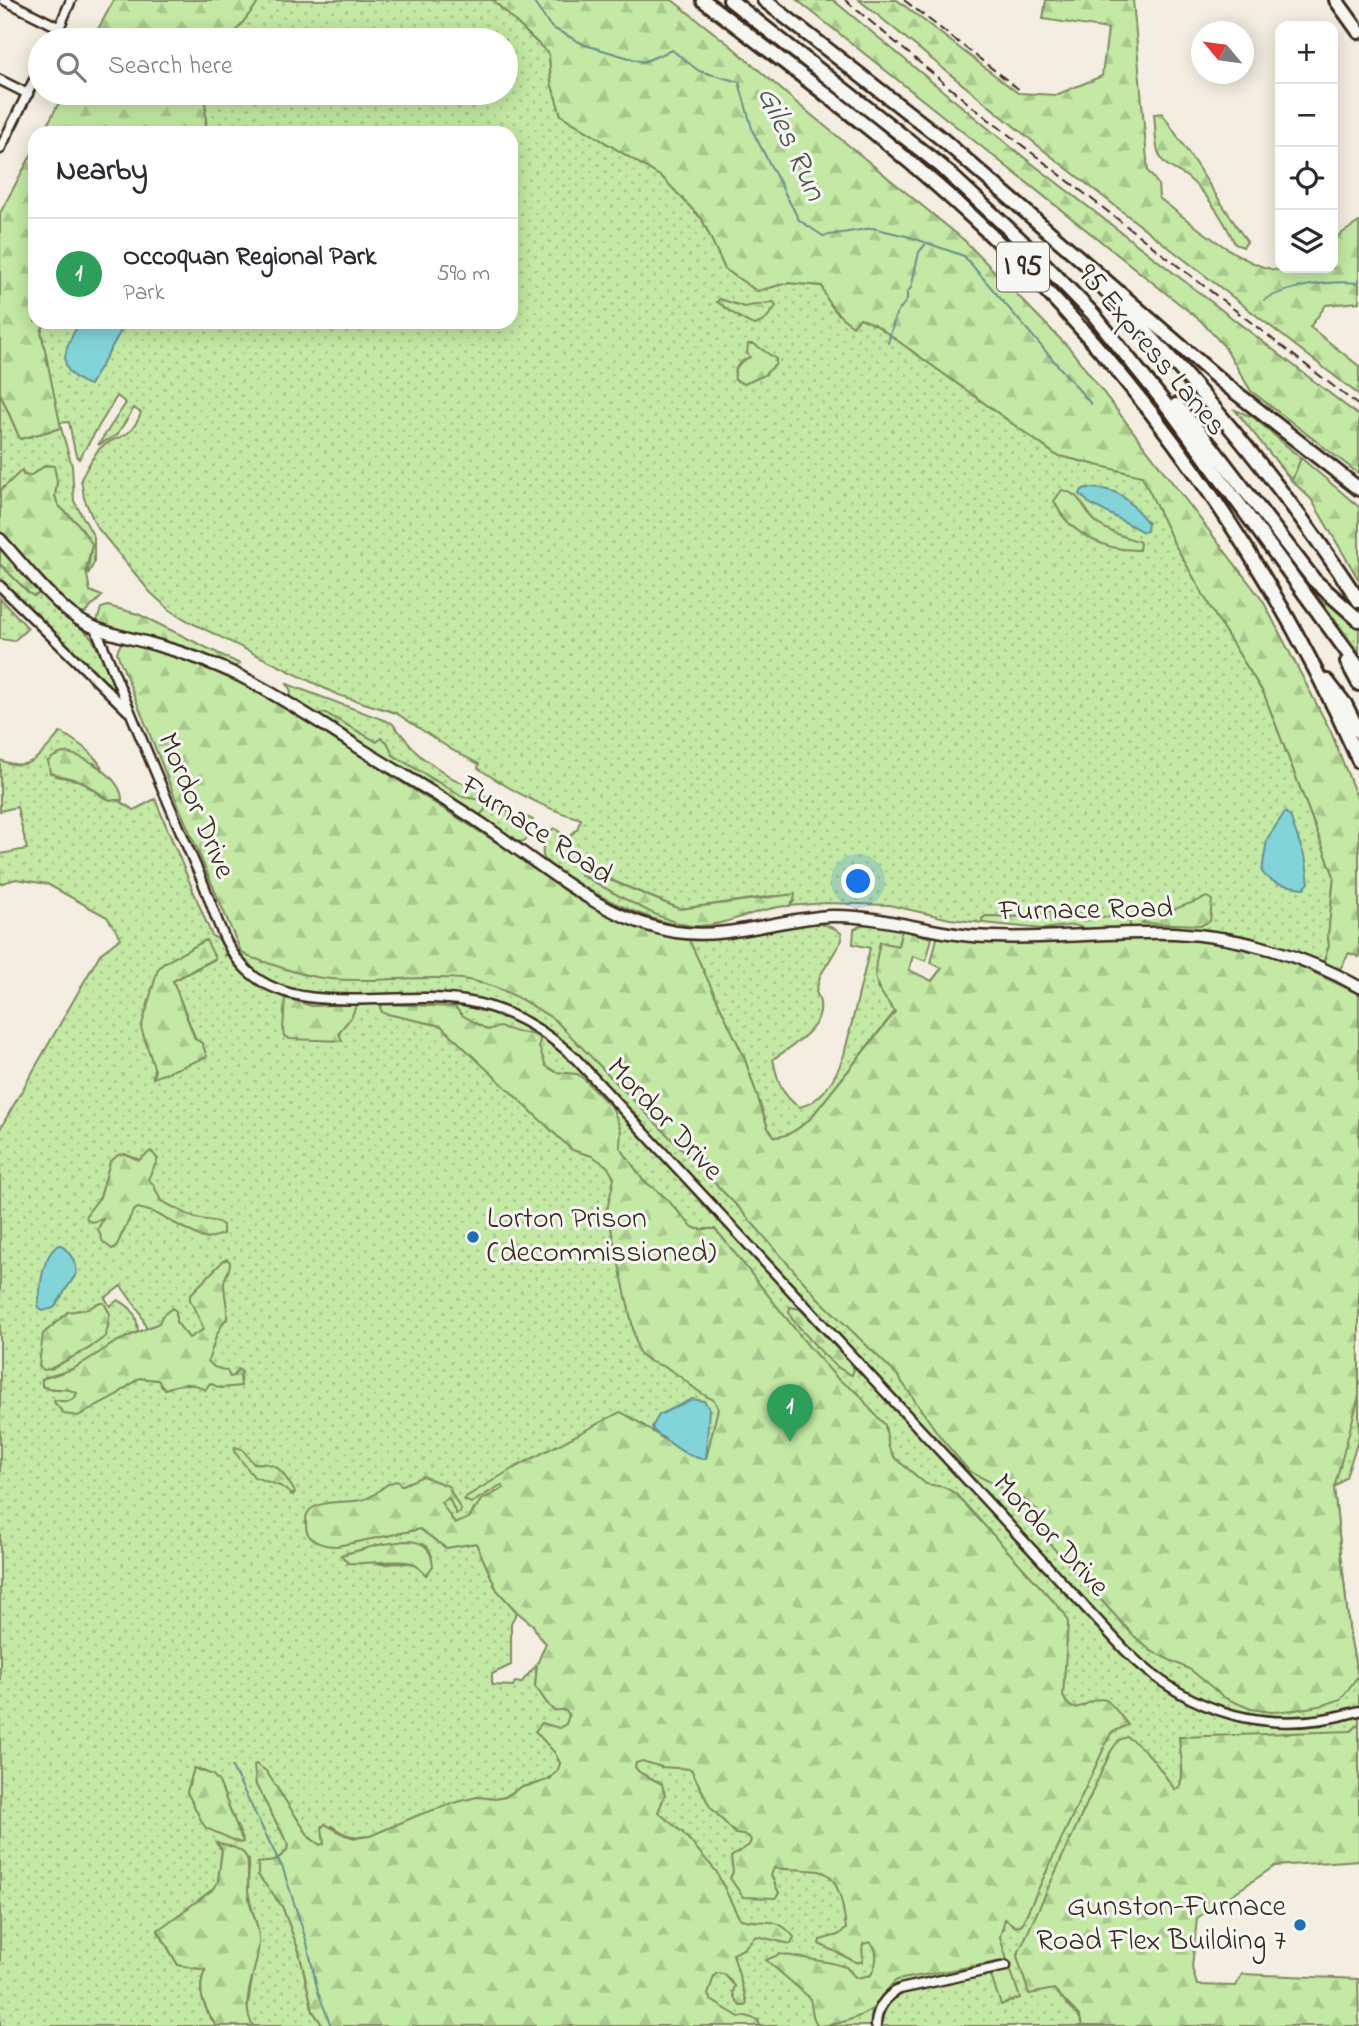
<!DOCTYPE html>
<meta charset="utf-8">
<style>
body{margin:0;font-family:"Indie Flower",sans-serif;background:#f7f7f7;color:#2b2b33}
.controls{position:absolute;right:21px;top:21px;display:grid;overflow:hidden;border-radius:14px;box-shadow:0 4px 18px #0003}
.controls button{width:63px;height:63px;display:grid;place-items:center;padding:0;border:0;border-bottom:2px solid #e1e1e2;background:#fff;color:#2b2b33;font:35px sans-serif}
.compass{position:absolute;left:1191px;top:21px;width:63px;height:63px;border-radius:50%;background:#fff;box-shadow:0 4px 18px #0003;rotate:299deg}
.you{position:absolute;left:859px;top:882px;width:24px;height:24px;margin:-18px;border:5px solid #fff;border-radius:50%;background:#1a73e8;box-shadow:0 0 0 10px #1a73e833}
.badge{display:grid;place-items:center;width:46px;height:46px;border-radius:50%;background:#1f6fb2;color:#fff;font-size:23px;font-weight:700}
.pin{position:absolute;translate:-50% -58px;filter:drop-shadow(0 2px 4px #0008)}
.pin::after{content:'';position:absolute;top:37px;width:24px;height:21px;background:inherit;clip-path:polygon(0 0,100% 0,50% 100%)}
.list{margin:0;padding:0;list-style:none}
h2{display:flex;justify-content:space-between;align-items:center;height:91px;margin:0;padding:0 28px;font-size:30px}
h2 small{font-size:23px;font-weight:400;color:#7c7c81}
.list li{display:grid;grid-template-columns:46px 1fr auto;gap:21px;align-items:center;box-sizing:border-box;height:112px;padding:0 28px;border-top:2px solid #e1e1e2}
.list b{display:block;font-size:26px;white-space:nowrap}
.list p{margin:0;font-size:23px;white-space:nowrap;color:#7c7c81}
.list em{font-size:23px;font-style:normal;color:#7c7c81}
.icon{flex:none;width:38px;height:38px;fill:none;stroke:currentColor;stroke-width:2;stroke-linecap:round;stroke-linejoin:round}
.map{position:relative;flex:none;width:1359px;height:2026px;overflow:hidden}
.search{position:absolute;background:#fff;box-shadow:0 4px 18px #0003;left:28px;top:28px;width:490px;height:77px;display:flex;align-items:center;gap:18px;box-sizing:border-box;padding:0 24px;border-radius:38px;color:#7c7c81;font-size:26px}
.panel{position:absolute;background:#fff;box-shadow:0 4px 18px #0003;left:28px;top:126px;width:490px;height:203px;border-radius:21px}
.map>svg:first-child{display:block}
.grass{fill:url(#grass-dots);stroke:#7f8a61;stroke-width:2;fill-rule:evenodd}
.forest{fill:url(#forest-firs);stroke:#7f8a61;stroke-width:2}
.water{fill:#82d4d9;stroke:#66908e;stroke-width:2}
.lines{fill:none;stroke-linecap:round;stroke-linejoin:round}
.stream{stroke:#66908e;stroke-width:2}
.minor-casing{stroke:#3b2a1e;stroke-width:13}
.major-casing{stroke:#3b2a1e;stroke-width:15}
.highway-casing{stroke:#3b2a1e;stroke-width:18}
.minor{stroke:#f6f6f2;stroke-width:8}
.major{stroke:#f6f6f2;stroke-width:10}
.highway{stroke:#f6f6f2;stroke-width:12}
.rail{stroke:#3b2a1e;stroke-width:2;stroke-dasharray:10 5;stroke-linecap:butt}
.poi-dot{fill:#1f6fb2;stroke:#f6f6f2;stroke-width:2.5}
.labels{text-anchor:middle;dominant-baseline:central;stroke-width:6;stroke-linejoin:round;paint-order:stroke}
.shield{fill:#f6f6f2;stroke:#73675e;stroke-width:2}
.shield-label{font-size:28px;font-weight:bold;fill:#3b2a1e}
.street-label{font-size:30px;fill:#3b2a1e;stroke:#f6f6f2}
.poi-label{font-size:30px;fill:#3b2a1e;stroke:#f6f6f2;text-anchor:start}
.water-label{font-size:32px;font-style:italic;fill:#4d544d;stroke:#f6f6f2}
</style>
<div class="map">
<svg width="1359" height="2026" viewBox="0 0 1359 2026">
<defs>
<pattern id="grass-dots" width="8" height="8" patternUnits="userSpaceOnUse" patternTransform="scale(1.75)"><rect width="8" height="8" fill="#c3e9a4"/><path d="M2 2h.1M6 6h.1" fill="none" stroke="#a8c88d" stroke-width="1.8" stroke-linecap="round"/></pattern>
<pattern id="forest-firs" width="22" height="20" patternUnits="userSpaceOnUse" patternTransform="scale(1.75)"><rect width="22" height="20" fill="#c3e9a4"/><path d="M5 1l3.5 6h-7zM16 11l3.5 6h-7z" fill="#a8c88d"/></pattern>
</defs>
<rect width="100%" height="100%" fill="#f3eee1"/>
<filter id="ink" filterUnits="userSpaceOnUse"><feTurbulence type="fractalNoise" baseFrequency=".0143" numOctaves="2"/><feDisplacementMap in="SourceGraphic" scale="14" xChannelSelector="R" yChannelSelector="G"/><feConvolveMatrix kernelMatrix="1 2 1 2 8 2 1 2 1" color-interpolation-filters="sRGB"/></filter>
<g filter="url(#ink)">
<path class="grass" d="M260,0h233l56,54 2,28 10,33 102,63 39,41 23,50 32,22 31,-8 34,3 234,169 86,21 74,141 48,77 70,182 -6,61 1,9 -6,18 -108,-31 -24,-4h-60l-80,-17 -24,5 -41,-1 -4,3 1,4 -33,-4 -61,-14 -64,-2 -36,3 5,-5 -21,-5 -93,13 -88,-37 -9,-3 -4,2 1,3c35,19 80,48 119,52 -34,7 -130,-42 -155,-67 -4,-11 1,-24 10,-31l14,10 9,-9 4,-10c-38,-10 -72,-30 -103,-51l1,-4 -27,-14 -56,-37 -58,-18 -148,-73 -20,-12 -20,-18 -54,-66 -12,-28 -3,-19c5,-9 11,-22 18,-30 17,-16 30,-6 42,-36l-7,-5 -17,27 -19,10 28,-42 -9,-7 -38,63 -4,-7 -6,-30 -10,1 -18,-92 5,-9h465v-189h-305l-1,-40h301v-53h-277z
M0,393l20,46 41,-11 11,38 2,35 20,36v26l-7,13 5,-32 -14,-20 -20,-19 -3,-9 2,-15 -11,-16 -16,11 -7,-1 -1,-4 -22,20z
M1235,410l18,7 48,41 -9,23z
M0,564l29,29 5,3 4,-2 1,-6 53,50 25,51 -3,2 -114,-113z
M1313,589l46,34v30z
M0,598l28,30 -14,13 -14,-2z
M287,684l105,39 28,33 32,22 21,10 43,28 7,8 4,-7 6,3 -7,20 -8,3 -4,-2 -36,-24 8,-16 -23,-4 -70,-42 -6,-13h-10l-52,-29 -6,3 -29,-19 1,-6z
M61,732c19,12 33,21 44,40l-11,-9 -38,13 25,5 23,17 15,3 15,9 21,-11 57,137 8,4 6,10 -2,6 22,-7 322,-55c35,22 78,42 120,46 20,1 50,-3 70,-7 26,-4 60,-19 83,0l1,7 -22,36 -4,16c17,30 -20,52 -43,67 4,20 8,36 26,48 24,-5 37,-30 45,-52l26,-107 -17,-4 1,-15 13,-7 35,8 -4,16 -21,41 18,24 -85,108c-11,9 -21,18 -36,18l-6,-9 -24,-71 -52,-109 78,241 195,-251h205l189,64v435l-13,40 -12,11 16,149 9,46v163l-53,-9 -252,152 26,29 2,8h-726l199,-245v-7l-11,8 -23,5 -16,10 -9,2 -19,-2 -107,39c-16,2 -25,0 -38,-10l-9,7 1,11 -4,1 -10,-7 -36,-54 -18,1 32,59 -1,7 -29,24 24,31 17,45 14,60 10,15h-70l-7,-11 13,-78 -11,-45 1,-32 -33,-17 6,7 -4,32 -6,8 -54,41 20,34 27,5c-9,22 -1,37 11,56h-216v-897l100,-175 21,-16 -14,-21 -60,-33 -31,-5 -16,5v-30l27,-5 -10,-42 -17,4v-51c31,14 42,-7 61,-28zM215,959l-42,22 23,59 -43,37 11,-115zM121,1286l19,26 6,16 6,-1 40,58 -15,-2 -8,5 -7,-1 -4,-7 -19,-2 -28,21 -47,15 -9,-14c9,2 18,3 22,-7 -10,-7 -24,-1 -35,-7l3,-9c33,-4 63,-31 93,-45 -1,-18 -5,-24 -20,-32l-8,6 -5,-8zM88,1309l18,27 -18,13 -38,20 -7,-35 25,-22zM474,1510l100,119 -20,81c-8,-7 -11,-16 -19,-23l2,-23 -16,19 -6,-1 -2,4 -21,-1v-11l19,-9v-42l6,-11 -20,-22 -21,-47 -30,5 -26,-19 -75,15 106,-26 3,6 15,-6zM405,1541l22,5 5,10 -6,19 -10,-10 -6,-2 -29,1 -38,-10zM194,1768c25,5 29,23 37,45 3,9 8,17 12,26z"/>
<path class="forest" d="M114,0h146l-31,40h-137z
M493,0h179l59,46 67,58 166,136 106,109 193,252 68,131 28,71v154l-10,-4 -9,16 -17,-5 6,-18 -1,-9 6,-61 -70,-182 -48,-77 -42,-74 -32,-67 -86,-21 -180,-130 -16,-7 -7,8c-16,-11 -26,-22 -31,-40l-34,-3 -31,8 -32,-22 -23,-50 -39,-41 -102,-63 -10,-33 -2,-28z
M797,0h36l179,148 347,268v58l-108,-83 -27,-45 -23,-25z
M859,0h38l121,93 38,2 46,-19 6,-47 -65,-10 3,-19h87l15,171 10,13 1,14c22,17 100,83 127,70h47v-29l26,-17v80l-33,3 -16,22 49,39v29l-312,-242z
M64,93h141l1,40h-163z
M1162,113l85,129 -4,5 -8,-3c-11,-24 -27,-50 -48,-67 -9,-7 -21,-9 -26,-19 -7,-12 -5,-30 -7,-44z
M35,148v174h11l-5,9 20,97 -41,11 -20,-46v-180z
M720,299l24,8 30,-5 2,4 -12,15 -9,4c-10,-2 -29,-17 -38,-23z
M748,344h6l22,15v5l-13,12 -19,8 -9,-4c-2,-12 4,-18 15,-23l-3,-4z
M1301,458l58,49v73l-48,-81 -19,-18z
M46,465l8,1 3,15 -2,15 3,9 20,19 14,20 -6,26 4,21 12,5 -17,17 -7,1 -78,-79v-44l22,-21 1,5 7,1z
M1062,490c20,4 21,20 35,33 11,9 27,14 41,18l2,2 -1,7c-34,1 -71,-17 -85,-49z
M0,547l39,41 -1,6 -4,2 -5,-3 -29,-29z
M108,606l30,8 102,50 -8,4 -136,-43 5,-17z
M121,643h7l57,16 51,21 55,32 238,151c47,42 99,66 160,77l55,117 24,71 7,9c14,0 24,-9 35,-18l85,-107c-23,-31 -23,-33 -15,-70l18,4 4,-16 30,8 -6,23 -13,-5 -4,14 23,11 10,-13 -11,-5 6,-25h233l43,3 66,15 80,38v402l-25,92 16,149 8,39 -17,23 -17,6 -29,5 -24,2 -20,-3 -26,-11 -34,-28 -40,-19 -18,-16 -87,-95 -9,-30 -9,-8 -59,-31 -28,-33 -44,-63 -79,-77 -78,-89 -185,-189c-28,-18 -58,-37 -93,-41 -50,-5 -101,7 -151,-3 -21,-4 -41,-13 -62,-19l-8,-5 -62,-145 -60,-149 -2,-6z
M321,713h4l52,29 4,-4 6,4 6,13 70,42 24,4 -2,9 -7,7 -159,-100z
M63,753c21,0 60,26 59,47h-12l-29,-19 -31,-8 -2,-12 7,-5z
M583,869l97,40 115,-15 -1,7 -5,5c-30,1 -59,19 -90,20 -30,2 -91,-37 -119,-52l-1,-3z
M1207,897l5,3 -2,21 -8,4 -60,-2 3,-3z
M1051,912l78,7 2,10 -42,1 -15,-5 -31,4 -60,-6 -1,-4 4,-3 41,1z
M206,940l9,18 -42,23 22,58 7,4 5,14 -54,21 2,-8 -14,-42 17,-59 6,-6z
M285,998l27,8 44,-2c-5,20 -10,16 -17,29l3,8 -52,-2 -6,-3 -1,-5z
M383,1004l72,3 7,8 26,15c12,-6 17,-1 29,2 11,2 12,0 23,6l-1,9 7,19 10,6 21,2 7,5 29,30 8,22 -1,16 23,33 23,18 25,28 6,3h18l7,8 88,111 28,31 21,15 12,16 14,15 4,23 6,10 31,26 18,3 11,6 110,121 3,9 -5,73c12,27 25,-2 43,4 7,4 16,18 22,25l-17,8 -89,191 -6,3 -11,-8 -5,18 7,23 -110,20c-11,7 -12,18 -21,26 -14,12 -42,20 -59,20l-4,-10 -3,-18 -44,-38 14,-6 52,9 14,4 10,11 15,-3c5,-10 9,-24 -1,-33l-7,2c-2,6 1,12 -1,18h-6l-37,-18 1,-4 18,-5 8,-6c-2,-17 -6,-55 -27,-58 -15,-2 -30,-1 -45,-3l-3,7 8,18 -4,5 -32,-1 -13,-19 3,-6 -2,-15 18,-12 2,-5 -3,-4 -12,-2 -26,-27 -19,-38 -29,-2 -20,-6 -6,2 -1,4 4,5 23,12 3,11 -7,17 25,21 33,38 23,47c21,9 35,-6 55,19l-3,7 -35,-8c-11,8 -7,12 -23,18l14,49 -2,3h-5c-5,-7 -9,-12 -5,-20l-11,-12 -7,-1 -3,3 -6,19 3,5 28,17 7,-1 12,4 2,6h-437l-10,-15 -14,-60 -17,-45 -24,-31v-12l17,-2 12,-10 1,-7 -32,-59 -2,-20 2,-1 10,7 44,67 10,7 4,-1 -2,-17 3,-3 20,11 10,3 15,-2 51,-22 37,-12 19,-5 19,2 9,-2 16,-10 12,-2 17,-6 8,-9 2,-7 -5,-10 -20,-22 7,-8 17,5 7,-4 3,-9 -3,-4c-4,-2 -8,0 -12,-1 -6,-2 -13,-18 -19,-23l2,-23 9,-21 -7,-6 -6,-12 -16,-13 -20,-22 -21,-47 -30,5 -26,-19 -83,17c-15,0 -32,-5 -31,-22 0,-7 0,-11 5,-15 14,-10 38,-5 54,-10 13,-4 20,-18 34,-18l1,4h3l20,-9 25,10 13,24 -1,3 -4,1 -7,-16 -8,4 14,22 14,-6 12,-18 23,-12 -3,-3 -30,18 -7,-3 2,-3 46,-28 108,-57c23,9 64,47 86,47l12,-51 -4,-8c-20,-8 -24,-18 -42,-29 -12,-8 -25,-7 -34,-20l-31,-141 7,-32 -7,-12 -15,-10 -20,-6 -131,-124 -58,-13 -3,-5z
M151,1151l7,8 -10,20 5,5 8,17 34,17 23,4 5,3v9l-16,5 -6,-2 -48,-25 -15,-4 -5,3 -17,36 -4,2 -9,-7 -5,-13 5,-10 -12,3 -4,-3 -1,-4 14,-18 10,-35 8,-7 7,-1 14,6z
M227,1259l3,3c0,11 -6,14 -6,21 0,12 4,23 3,35 -11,12 -13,27 -19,43l6,6 13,4 3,6 4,-1 4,-7 4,3 -2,4 1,10 -21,2 -10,-5 -5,7c-13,-9 -25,-7 -40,-1l-7,-9 -19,-2 -28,21 -33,17 -14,-2 -10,-12 1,-2c9,2 19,3 22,-7 -10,-7 -24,-1 -35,-7v-7l31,-10 43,-27 43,-19 3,-7 10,-8 4,3v11l13,16 15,-9 -14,-29v-5l33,-34z
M98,1303h6l6,11 -4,22 -18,13 -38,20 -6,1 -5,-4 4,-32 25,-22 20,-3z
M790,1307l10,2 48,51 6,9 -2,6c-20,-6 -45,-40 -60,-56l-3,-7z
M235,1447l7,2 11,14c26,-1 28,7 42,29l-2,3 -13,-9 -26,-9 -20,-26z
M405,1541c19,0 26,6 28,25l-7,9c-4,-3 -8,-9 -12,-11 -11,-6 -52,1 -66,-1l-7,-8 37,-10z
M1359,1724v136l-84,6 -78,52 -5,50 5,17 39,1 6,-12 116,5 1,47h-277l-2,-9 -26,-28 -25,5 -12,-38 94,-205 8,-11 8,-3c22,13 33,32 48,53l5,-4c5,-18 0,-31 -1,-49l172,-6z
M194,1768l19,7 6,7 24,60 -3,1 -34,-15 -3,-4 -16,-32z
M216,1842c39,10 31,14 32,48 0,16 10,31 11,47 2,30 -22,62 -6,89h-37c-12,-19 -20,-33 -11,-56l-27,-5 -20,-35 54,-40 6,-9 4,-31z
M1010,1968l10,30 -19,7 -11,-32z"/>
<path class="water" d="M80,322h46l-36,63c-37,-13 -26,-37 -10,-63z
M1086,488c36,0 40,10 62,35l-1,8 -4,1 -54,-29 -9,-9 2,-4z
M1285,812l5,4 16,45 3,22 -5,5c-15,-2 -33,-3 -42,-16l5,-33z
M58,1245h3c8,7 17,18 15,29l-22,34 -11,3 -5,-4c3,-19 2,-48 20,-62z
M692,1399l12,2 5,7 -3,51c-19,0 -38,-18 -52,-28l-2,-4 7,-12z"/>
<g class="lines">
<path class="stream" d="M532,0l19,27 34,18 58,17 29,-12 27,21 40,11 14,50 46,88 24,16 50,-8 37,9 54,19 127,148
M1264,300c24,-14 68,-20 95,-17
M888,343l8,-29 11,-14v-8l4,-4 8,-36 6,-7
M232,1767l51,102 24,74 11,49 13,34"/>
<defs>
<path id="minor" d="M4,0l56,28
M54,40l17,-40
M0,80l28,14
M0,149l40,-81
M0,586l128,125
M96,629c34,83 69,167 105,249 14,32 21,70 48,94 52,47 150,17 216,29 43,7 79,28 111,58l550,592c64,64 145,86 233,60
M876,2026c0,-16 9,-30 24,-37l106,-23"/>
<path id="major" d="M0,539c21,23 53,64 78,80 24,15 51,18 78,26 29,8 57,18 84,31 40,20 77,45 115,69 42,27 86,51 127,79 61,41 118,95 194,108 52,8 104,-14 156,-16 48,-1 93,16 140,20 67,5 135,-5 202,-3 64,3 130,22 185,54"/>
<path id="highway" d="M703,0c92,71 187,140 272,220 163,152 294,337 384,541
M730,0l211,166 85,79 67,69 78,97 188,257
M764,0l178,139 279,242 138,108
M1336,0l23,32
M1100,284c96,97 184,203 259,317
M1176,405l35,41 103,134 45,40
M1347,662l12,22
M1327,681l18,23 14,28"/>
</defs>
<use href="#minor" class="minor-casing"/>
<use href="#major" class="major-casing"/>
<use href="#highway" class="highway-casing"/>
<use href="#minor" class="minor"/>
<use href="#major" class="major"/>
<use href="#highway" class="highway"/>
<path class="rail" d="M845,0l129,108 385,298
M904,0l117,91"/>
</g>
</g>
<g class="poi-dot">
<circle cx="473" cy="1237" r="7"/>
<circle cx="1300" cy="1925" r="7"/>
</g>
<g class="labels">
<rect class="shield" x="997" y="242.5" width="52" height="49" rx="5"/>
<g class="shield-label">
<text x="1023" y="267">I 95</text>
</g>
<g class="street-label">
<text transform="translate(1151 351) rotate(50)">95 Express Lanes</text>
<text transform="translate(195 806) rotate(67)">Mordor Drive</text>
<text transform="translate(536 831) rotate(33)">Furnace Road</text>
<text transform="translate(1086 911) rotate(-1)">Furnace Road</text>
<text transform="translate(664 1120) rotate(47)">Mordor Drive</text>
<text transform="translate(1050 1536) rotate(47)">Mordor Drive</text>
</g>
<g class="poi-label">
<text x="487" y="1220">Lorton Prison<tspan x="487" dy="34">(decommissioned)</tspan></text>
<text x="1286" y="1908" text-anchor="end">Gunston-Furnace<tspan x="1286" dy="34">Road Flex Building 7</tspan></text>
</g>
<g class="water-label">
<text transform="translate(790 144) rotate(65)">Giles Run</text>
</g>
</g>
</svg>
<div class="controls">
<button>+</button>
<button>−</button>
<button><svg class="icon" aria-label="locate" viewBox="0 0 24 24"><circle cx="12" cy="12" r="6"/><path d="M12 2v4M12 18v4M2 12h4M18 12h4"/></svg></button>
<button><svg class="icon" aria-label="layers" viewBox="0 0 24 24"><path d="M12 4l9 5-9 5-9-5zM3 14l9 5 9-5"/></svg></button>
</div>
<svg class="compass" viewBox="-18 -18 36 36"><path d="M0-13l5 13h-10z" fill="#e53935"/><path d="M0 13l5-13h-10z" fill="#7c7c81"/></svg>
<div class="you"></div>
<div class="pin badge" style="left:790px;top:1442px;background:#2e9e5b">1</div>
<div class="search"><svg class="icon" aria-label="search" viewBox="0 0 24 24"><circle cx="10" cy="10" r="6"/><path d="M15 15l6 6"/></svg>Search here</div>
<section class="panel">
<h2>Nearby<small></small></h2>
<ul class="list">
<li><span class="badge" style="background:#2e9e5b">1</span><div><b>Occoquan Regional Park</b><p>Park</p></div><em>590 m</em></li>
</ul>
</section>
</div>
